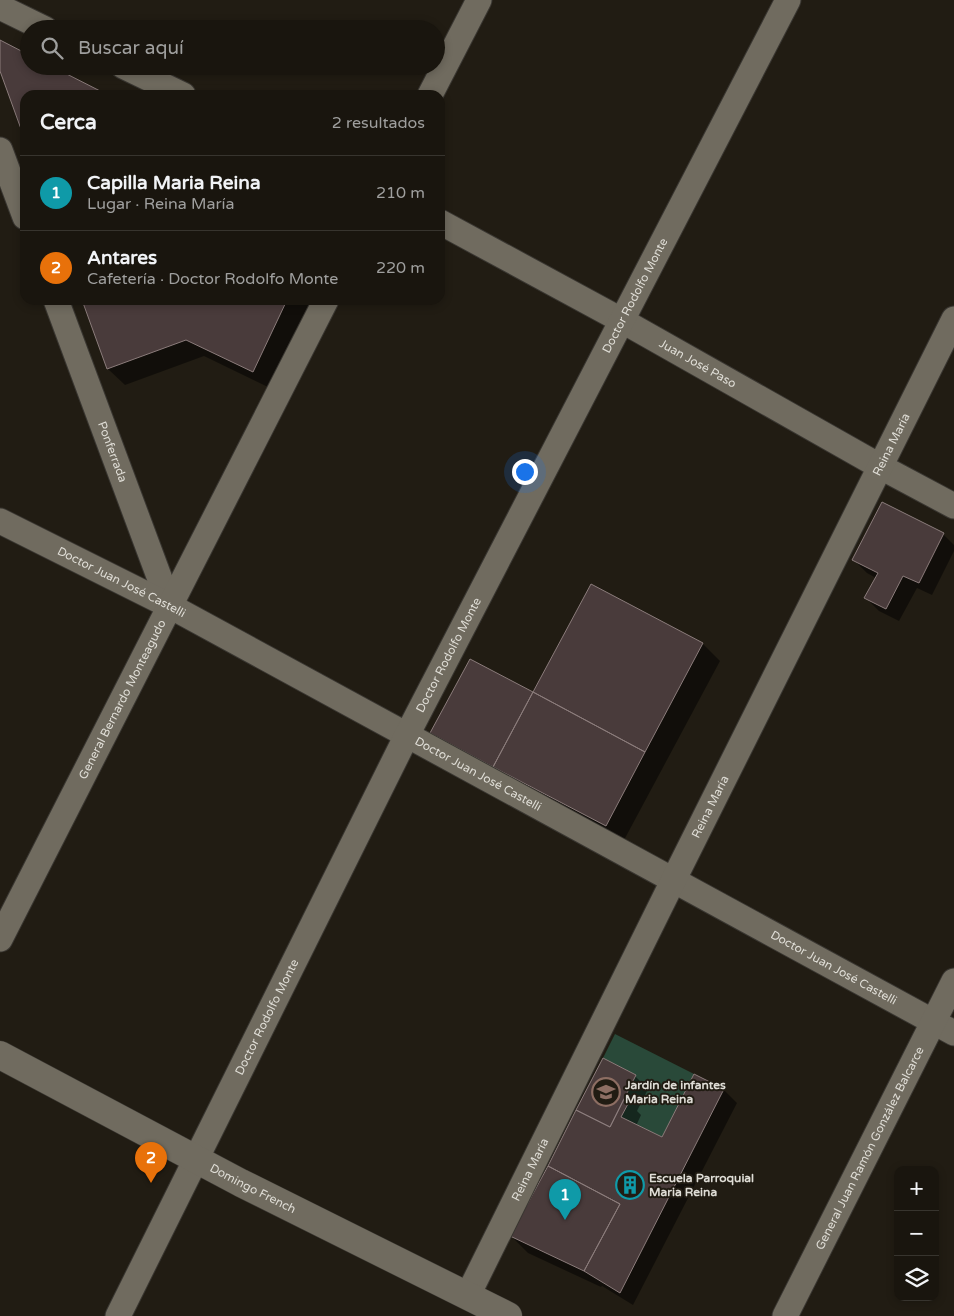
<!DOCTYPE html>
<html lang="es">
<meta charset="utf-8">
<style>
body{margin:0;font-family:"Varela Round",sans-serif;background:#221e17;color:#f1f3f6}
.controls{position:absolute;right:15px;bottom:15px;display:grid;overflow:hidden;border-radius:10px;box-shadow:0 2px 8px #0003}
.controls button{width:45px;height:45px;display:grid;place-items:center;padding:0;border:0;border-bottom:1px solid #37342e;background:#19150e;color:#f1f3f6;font:25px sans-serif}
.you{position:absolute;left:524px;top:471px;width:18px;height:18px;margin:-12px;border:4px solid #fff;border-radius:50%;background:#1a73e8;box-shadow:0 0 0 8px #1a73e833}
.badge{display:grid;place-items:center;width:32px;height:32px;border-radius:50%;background:#8c9099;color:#fff;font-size:16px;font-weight:700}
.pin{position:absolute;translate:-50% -41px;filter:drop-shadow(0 1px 2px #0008)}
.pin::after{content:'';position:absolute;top:26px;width:18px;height:15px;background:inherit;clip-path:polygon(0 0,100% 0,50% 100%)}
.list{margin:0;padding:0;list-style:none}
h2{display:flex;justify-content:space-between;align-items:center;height:65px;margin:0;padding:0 20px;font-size:21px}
h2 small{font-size:16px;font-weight:400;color:#9f9f9e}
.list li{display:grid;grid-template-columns:32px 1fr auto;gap:15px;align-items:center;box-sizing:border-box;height:75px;padding:0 20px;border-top:1px solid #37342e}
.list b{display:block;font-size:19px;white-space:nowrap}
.list p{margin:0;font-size:16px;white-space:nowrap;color:#9f9f9e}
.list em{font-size:16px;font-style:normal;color:#9f9f9e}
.icon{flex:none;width:28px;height:28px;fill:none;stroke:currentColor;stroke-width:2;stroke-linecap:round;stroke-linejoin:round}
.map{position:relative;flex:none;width:954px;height:1316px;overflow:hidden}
.search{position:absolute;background:#19150e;box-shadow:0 2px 8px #0003;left:20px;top:20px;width:425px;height:55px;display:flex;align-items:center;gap:12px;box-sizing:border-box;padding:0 18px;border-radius:28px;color:#9f9f9e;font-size:19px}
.panel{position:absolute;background:#19150e;box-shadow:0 2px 8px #0003;left:20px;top:90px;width:425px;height:215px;border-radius:15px}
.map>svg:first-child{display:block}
.green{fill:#294939}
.shadow{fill:#0007}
.building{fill:#493b3b;stroke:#8b7c7b}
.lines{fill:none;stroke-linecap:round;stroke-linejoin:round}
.minor-casing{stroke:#393631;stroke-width:27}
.tertiary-casing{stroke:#393631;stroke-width:29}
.minor{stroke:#706b5f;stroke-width:25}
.tertiary{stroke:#706b5f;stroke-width:28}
.labels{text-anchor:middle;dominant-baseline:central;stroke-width:4;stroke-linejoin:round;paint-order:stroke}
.street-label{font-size:12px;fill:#dfddd6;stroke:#211c13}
.poi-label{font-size:12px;font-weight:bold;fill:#dfddd6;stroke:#211c13;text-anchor:start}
</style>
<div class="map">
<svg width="954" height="1316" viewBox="0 0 954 1316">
<rect width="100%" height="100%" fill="#211c13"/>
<path class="green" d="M615,1034l79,40 -32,63 -41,-20 8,-15 -5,-3 12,-24 -33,-17z"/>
<path class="shadow" d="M84,300h228l-42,88 -66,-32 -79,29 -17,-16z
M943,534l11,11v6l-22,44 -15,-7 -18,33 -20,-10 -13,-13 10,-20 -9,-5 -13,-13z
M592,585l111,59 17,17 -97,181 -178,-97 -13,-13 100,-39z
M694,1075l30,15 13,13 -104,202 -31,-19 -1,1 -73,-34 -17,-17 124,-160 13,13 -11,22 4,4 -5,11 26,13z"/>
<path class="building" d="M0,40l29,15v11h22l57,29h-83v45l-25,-69z
M82,300h205l-34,72 -67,-32 -79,29z
M882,502l62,31 -25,50 -16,-7 -17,33 -22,-11 14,-25 -26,-13z
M591,584l112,59 -58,109 -112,-60z
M470,659l63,33 -40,75 -63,-34z
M533,692l112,60 -39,74 -113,-59z
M603,1058l33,17 -26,52 -34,-17z
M694,1074l30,15 -104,204 -36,-22 36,-67 -72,-38 28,-56 34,17 14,-28 5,3 -8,15 41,20z
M548,1166l72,38 -36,67 -74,-35z"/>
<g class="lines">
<defs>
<g id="minor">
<path d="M0,7l45,22"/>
<path d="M123,66l60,29"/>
<path d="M430,95l49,-95"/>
<path d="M0,150l25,67"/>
<path id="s1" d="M440,222l181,98 260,147 73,39"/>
<path id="s2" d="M56,300l114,306"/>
<path id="s3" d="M0,521l170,85 784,427"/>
<path id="s4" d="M0,939l326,-639"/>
<path id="s5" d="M468,1295l206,-416 280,-560"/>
<path id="s6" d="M118,1316l289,-581 381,-735"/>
<path id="s7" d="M785,1316l169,-335"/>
</g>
<g id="tertiary">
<path id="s8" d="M0,1055l241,128 267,133"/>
</g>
</defs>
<use href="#minor" class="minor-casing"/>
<use href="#tertiary" class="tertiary-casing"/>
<use href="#minor" class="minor"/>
<use href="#tertiary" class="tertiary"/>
</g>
<defs>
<symbol id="school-ring" viewBox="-11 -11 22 22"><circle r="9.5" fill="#211c13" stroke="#8d6e63" stroke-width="1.5"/><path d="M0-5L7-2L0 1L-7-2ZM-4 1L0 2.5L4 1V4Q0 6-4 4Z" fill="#8d6e63"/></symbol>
<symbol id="building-ring" viewBox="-11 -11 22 22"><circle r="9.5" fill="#211c13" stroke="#0f9aa8" stroke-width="1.5"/><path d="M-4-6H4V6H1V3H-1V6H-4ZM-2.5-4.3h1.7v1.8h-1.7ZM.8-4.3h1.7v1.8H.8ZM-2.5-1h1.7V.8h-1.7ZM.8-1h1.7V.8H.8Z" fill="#0f9aa8"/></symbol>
</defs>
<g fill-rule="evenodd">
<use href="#school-ring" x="590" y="1076" width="32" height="32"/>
<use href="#building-ring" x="614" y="1169" width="32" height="32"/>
</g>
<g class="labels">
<g class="street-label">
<text stroke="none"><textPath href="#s6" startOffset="1144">Doctor Rodolfo Monte</textPath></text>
<text stroke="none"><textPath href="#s1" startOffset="294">Juan José Paso</textPath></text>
<text stroke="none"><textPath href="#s5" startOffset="950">Reina María</textPath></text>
<text stroke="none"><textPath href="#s2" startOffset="162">Ponferrada</textPath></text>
<text stroke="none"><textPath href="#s3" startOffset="136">Doctor Juan José Castelli</textPath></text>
<text stroke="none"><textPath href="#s6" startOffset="739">Doctor Rodolfo Monte</textPath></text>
<text stroke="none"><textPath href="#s4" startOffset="269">General Bernardo Monteagudo</textPath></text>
<text stroke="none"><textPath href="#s3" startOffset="541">Doctor Juan José Castelli</textPath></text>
<text stroke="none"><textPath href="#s5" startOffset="545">Reina María</textPath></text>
<text stroke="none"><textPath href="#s3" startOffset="946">Doctor Juan José Castelli</textPath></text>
<text stroke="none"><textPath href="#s6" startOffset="334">Doctor Rodolfo Monte</textPath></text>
<text stroke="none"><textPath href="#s7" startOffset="188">General Juan Ramón González Balcarce</textPath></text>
<text stroke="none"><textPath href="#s5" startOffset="140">Reina María</textPath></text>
<text stroke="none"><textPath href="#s8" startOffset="286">Domingo French</textPath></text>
</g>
<g class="poi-label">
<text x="625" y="1085">Jardín de infantes<tspan x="625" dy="14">Maria Reina</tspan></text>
<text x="649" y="1178">Escuela Parroquial<tspan x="649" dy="14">Maria Reina</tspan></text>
</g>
</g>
</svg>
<div class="controls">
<button>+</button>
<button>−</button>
<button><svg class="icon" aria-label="layers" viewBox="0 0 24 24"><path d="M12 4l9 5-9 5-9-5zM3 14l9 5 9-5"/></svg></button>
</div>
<div class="you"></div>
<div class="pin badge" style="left:565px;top:1220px;background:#0f9aa8">1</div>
<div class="pin badge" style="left:151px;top:1183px;background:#e8710a">2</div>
<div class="search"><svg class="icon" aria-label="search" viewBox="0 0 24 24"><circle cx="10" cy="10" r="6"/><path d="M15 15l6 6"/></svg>Buscar aquí</div>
<section class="panel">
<h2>Cerca<small>2 resultados</small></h2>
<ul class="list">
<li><span class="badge" style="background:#0f9aa8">1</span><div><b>Capilla Maria Reina</b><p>Lugar · Reina María</p></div><em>210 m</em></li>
<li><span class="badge" style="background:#e8710a">2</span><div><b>Antares</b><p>Cafetería · Doctor Rodolfo Monte</p></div><em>220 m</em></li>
</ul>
</section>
</div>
